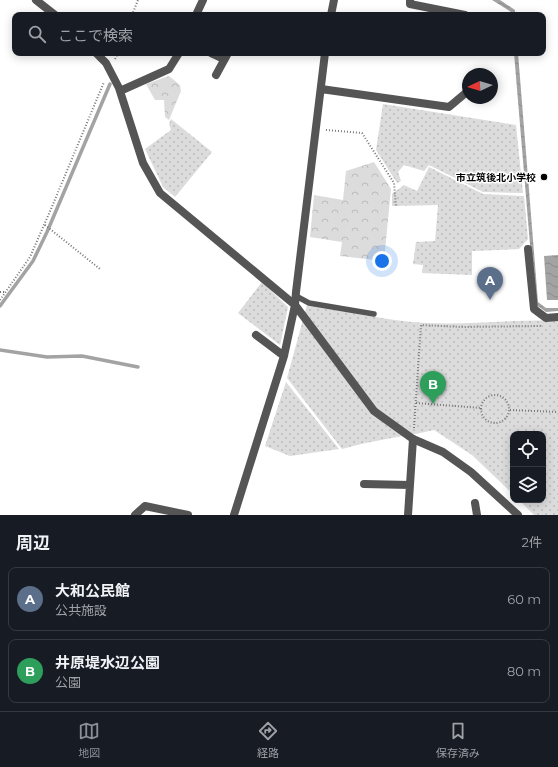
<!DOCTYPE html>
<html lang="ja">
<meta charset="utf-8">
<style>
body{margin:0;font-family:Montserrat,"Noto Sans JP",sans-serif;background:#20242c;color:#f1f3f6}
.controls{position:absolute;right:12px;bottom:12px;display:grid;overflow:hidden;border-radius:8px;box-shadow:0 2px 10px #0003}
.controls button{width:36px;height:36px;display:grid;place-items:center;padding:0;border:0;border-bottom:1px solid #363941;background:#171b24;color:#f1f3f6;font:20px sans-serif}
.compass{position:absolute;left:462px;top:68px;width:36px;height:36px;border-radius:50%;background:#171b24;box-shadow:0 2px 10px #0003;rotate:266deg}
.you{position:absolute;left:382px;top:261px;width:14px;height:14px;margin:-10px;border:3px solid #fff;border-radius:50%;background:#1a73e8;box-shadow:0 0 0 6px #1a73e833}
.badge{display:grid;place-items:center;width:26px;height:26px;border-radius:50%;background:#8c9099;color:#fff;font-size:13px;font-weight:700}
.pin{position:absolute;translate:-50% -33px;filter:drop-shadow(0 1px 2px #0008)}
.pin::after{content:'';position:absolute;top:21px;width:14px;height:12px;background:inherit;clip-path:polygon(0 0,100% 0,50% 100%)}
.list{margin:0;padding:0;list-style:none}
h2{display:flex;justify-content:space-between;align-items:center;height:52px;margin:0;padding:0 16px;font-size:17px}
h2 small{font-size:13px;font-weight:400;color:#9ea1a6}
.list li{display:grid;grid-template-columns:26px 1fr auto;gap:12px;align-items:center;box-sizing:border-box;height:64px;margin:0 8px 8px;padding:0 8px;border:1px solid #363941;border-radius:8px}
.list b{display:block;font-size:15px;white-space:nowrap}
.list p{margin:0;font-size:13px;white-space:nowrap;color:#9ea1a6}
.list em{font-size:13px;font-style:normal;color:#9ea1a6}
.icon{flex:none;width:22px;height:22px;fill:none;stroke:currentColor;stroke-width:2;stroke-linecap:round;stroke-linejoin:round}
.map{position:relative;flex:none;width:558px;height:515px;overflow:hidden}
.search{position:absolute;background:#171b24;box-shadow:0 2px 10px #0003;left:12px;right:12px;top:12px;height:44px;display:flex;align-items:center;gap:10px;box-sizing:border-box;padding:0 14px;border-radius:8px;color:#9ea1a6;font-size:15px}
.sheet{height:196px;background:#171b24}
nav{display:flex;justify-content:space-around;align-items:center;box-sizing:border-box;height:56px;border-top:1px solid #363941;background:#171b24;font-size:11px;color:#9ea1a6}
nav a{display:grid;justify-items:center;gap:2px}
nav .on{color:#8c9099}
.map>svg:first-child{display:block}
.grass{fill:url(#grass-dots)}
.forest{fill:url(#forest-crowns)}
.water{fill:url(#water-waves)}
.lines{fill:none;stroke-linecap:round;stroke-linejoin:round}
.stream{stroke:#a3a3a3;stroke-width:3.5}
.path{stroke:#777;stroke-width:2;stroke-dasharray:1 2;stroke-linecap:butt}
.service{stroke:#555;stroke-width:5.5}
.minor{stroke:#555;stroke-width:8}
.tertiary{stroke:#555;stroke-width:8}
.poi-dot{fill:#000;stroke:#fff;stroke-width:1.5}
.labels{text-anchor:middle;dominant-baseline:central;stroke-width:3;stroke-linejoin:round;paint-order:stroke}
.poi-label{font-size:10px;font-weight:bold;fill:#000;stroke:#fff;text-anchor:end}
</style>
<div class="map">
<svg width="558" height="515" viewBox="0 0 558 515">
<defs>
<pattern id="grass-dots" width="8" height="8" patternUnits="userSpaceOnUse"><rect width="8" height="8" fill="#dcdcdc"/><path d="M2 2h.1M6 6h.1" fill="none" stroke="#bbb" stroke-width="1.8" stroke-linecap="round"/></pattern>
<pattern id="forest-crowns" width="20" height="18" patternUnits="userSpaceOnUse"><rect width="20" height="18" fill="#dcdcdc"/><path d="M2 6a3 3 0 1 1 6 0M12 15a3 3 0 1 1 6 0" fill="none" stroke="#bbb"/></pattern>
<pattern id="water-waves" width="16" height="10" patternUnits="userSpaceOnUse"><rect width="16" height="10" fill="#a3a3a3"/><path d="M0 5q4-4 8 0t8 0" fill="none" stroke="#8b8b8b"/></pattern>
</defs>
<rect width="100%" height="100%" fill="#fff"/>
<path class="grass" d="M383,104l133,21 7,68 -40,-1 -54,-27 -5,6 -20,-6 -6,7 3,9 -4,2 -21,-33z
M171,119l41,33 -37,45 -12,-10 -18,-38 26,-19 -2,-6z
M429,167l54,27 41,2 4,43 -9,10 -47,2v24l-50,-2 1,-8 -10,-1 3,-22 19,-1 3,-36 -46,1v-12l12,-9 13,6z
M262,282l26,25 -8,38 -42,-32z
M307,305c40,6 79,16 120,18 44,2 87,-4 131,-2v194h-24l-15,-15h24v-66h-30v60l-41,-39 -38,-25c-31,7 -62,10 -92,19l-55,-71z
M286,382l53,67 -49,7 -25,-10z"/>
<path class="forest" d="M169,76l11,9 1,6 -12,29 -4,-3 -1,-17h-9l-9,-16z
M374,162l17,27 -7,72 -44,-5 2,-14 -32,-5 4,-42 29,5 3,-29z"/>
<path class="water" d="M492,0h8l15,10v5h-4v-3z
M514,53h4l20,249 8,6h12v3l-12,1 -11,-8z
M558,255v45h-11l-3,-44z"/>
<g class="lines">
<path class="stream" d="M0,306l33,-45 14,-29 63,-148
M0,350l47,7 35,-1 56,11"/>
<path class="path" d="M132,15l6,-15
M115,59l3,-6
M326,130l36,3 32,50 2,23
M45,225l55,44
M0,292h6
M0,300l30,-43 21,-48 53,-127
M481 409a14 14 0 1 1 28 0a14 14 0 1 1-28 0Z
M416,403l65,5
M510,410l48,2
M414,428l7,-103 41,2 79,-1"/>
<path class="service" d="M296,296l13,7 65,11"/>
<path class="minor" d="M36,0l19,15
M410,0v4l55,11
M196,15l7,-15
M331,15l3,-15
M96,53l10,10 13,25 24,75 17,30 135,112 79,106 39,28 -5,76
M211,53l13,6
M216,75l12,-22
M321,89l128,18 19,-16
M120,91l49,-22 10,-16
M528,249l6,60 12,9 12,-1
M256,335l28,21
M364,484l46,1
M475,503l2,12
M135,515l10,-9 43,9
M234,515l50,-159 11,-51 1,-13 29,-239"/>
<path class="tertiary" d="M413,439l30,13 28,20 47,43"/>
</g>
<circle class="poi-dot" cx="544" cy="177" r="4"/>
<g class="labels">
<g class="poi-label">
<text x="536" y="177">市立筑後北小学校</text>
</g>
</g>
</svg>
<div class="controls">
<button><svg class="icon" aria-label="locate" viewBox="0 0 24 24"><circle cx="12" cy="12" r="6"/><path d="M12 2v4M12 18v4M2 12h4M18 12h4"/></svg></button>
<button><svg class="icon" aria-label="layers" viewBox="0 0 24 24"><path d="M12 4l9 5-9 5-9-5zM3 14l9 5 9-5"/></svg></button>
</div>
<svg class="compass" viewBox="-18 -18 36 36"><path d="M0-13l5 13h-10z" fill="#e53935"/><path d="M0 13l5-13h-10z" fill="#9ea1a6"/></svg>
<div class="you"></div>
<div class="pin badge" style="left:490px;top:300px;background:#5c6f8a">A</div>
<div class="pin badge" style="left:433px;top:404px;background:#2e9e5b">B</div>
<div class="search"><svg class="icon" aria-label="search" viewBox="0 0 24 24"><circle cx="10" cy="10" r="6"/><path d="M15 15l6 6"/></svg>ここで検索</div>
</div>
<section class="sheet">
<h2>周辺<small>2件</small></h2>
<ul class="list">
<li><span class="badge" style="background:#5c6f8a">A</span><div><b>大和公民館</b><p>公共施設</p></div><em>60 m</em></li>
<li><span class="badge" style="background:#2e9e5b">B</span><div><b>井原堤水辺公園</b><p>公園</p></div><em>80 m</em></li>
</ul>
</section>
<nav>
<a class="on"><svg class="icon" aria-label="map" viewBox="0 0 24 24"><path d="M3 6l6-2 6 2 6-2v14l-6 2-6-2-6 2zM9 4v14M15 6v14"/></svg>地図</a>
<a><svg class="icon" aria-label="directions" viewBox="0 0 24 24"><path d="M12 3l9 9-9 9-9-9zM9 14v-3h6M13 9l2 2-2 2"/></svg>経路</a>
<a><svg class="icon" aria-label="saved" viewBox="0 0 24 24"><path d="M7 4h10v16l-5-4-5 4z"/></svg>保存済み</a>
</nav>
